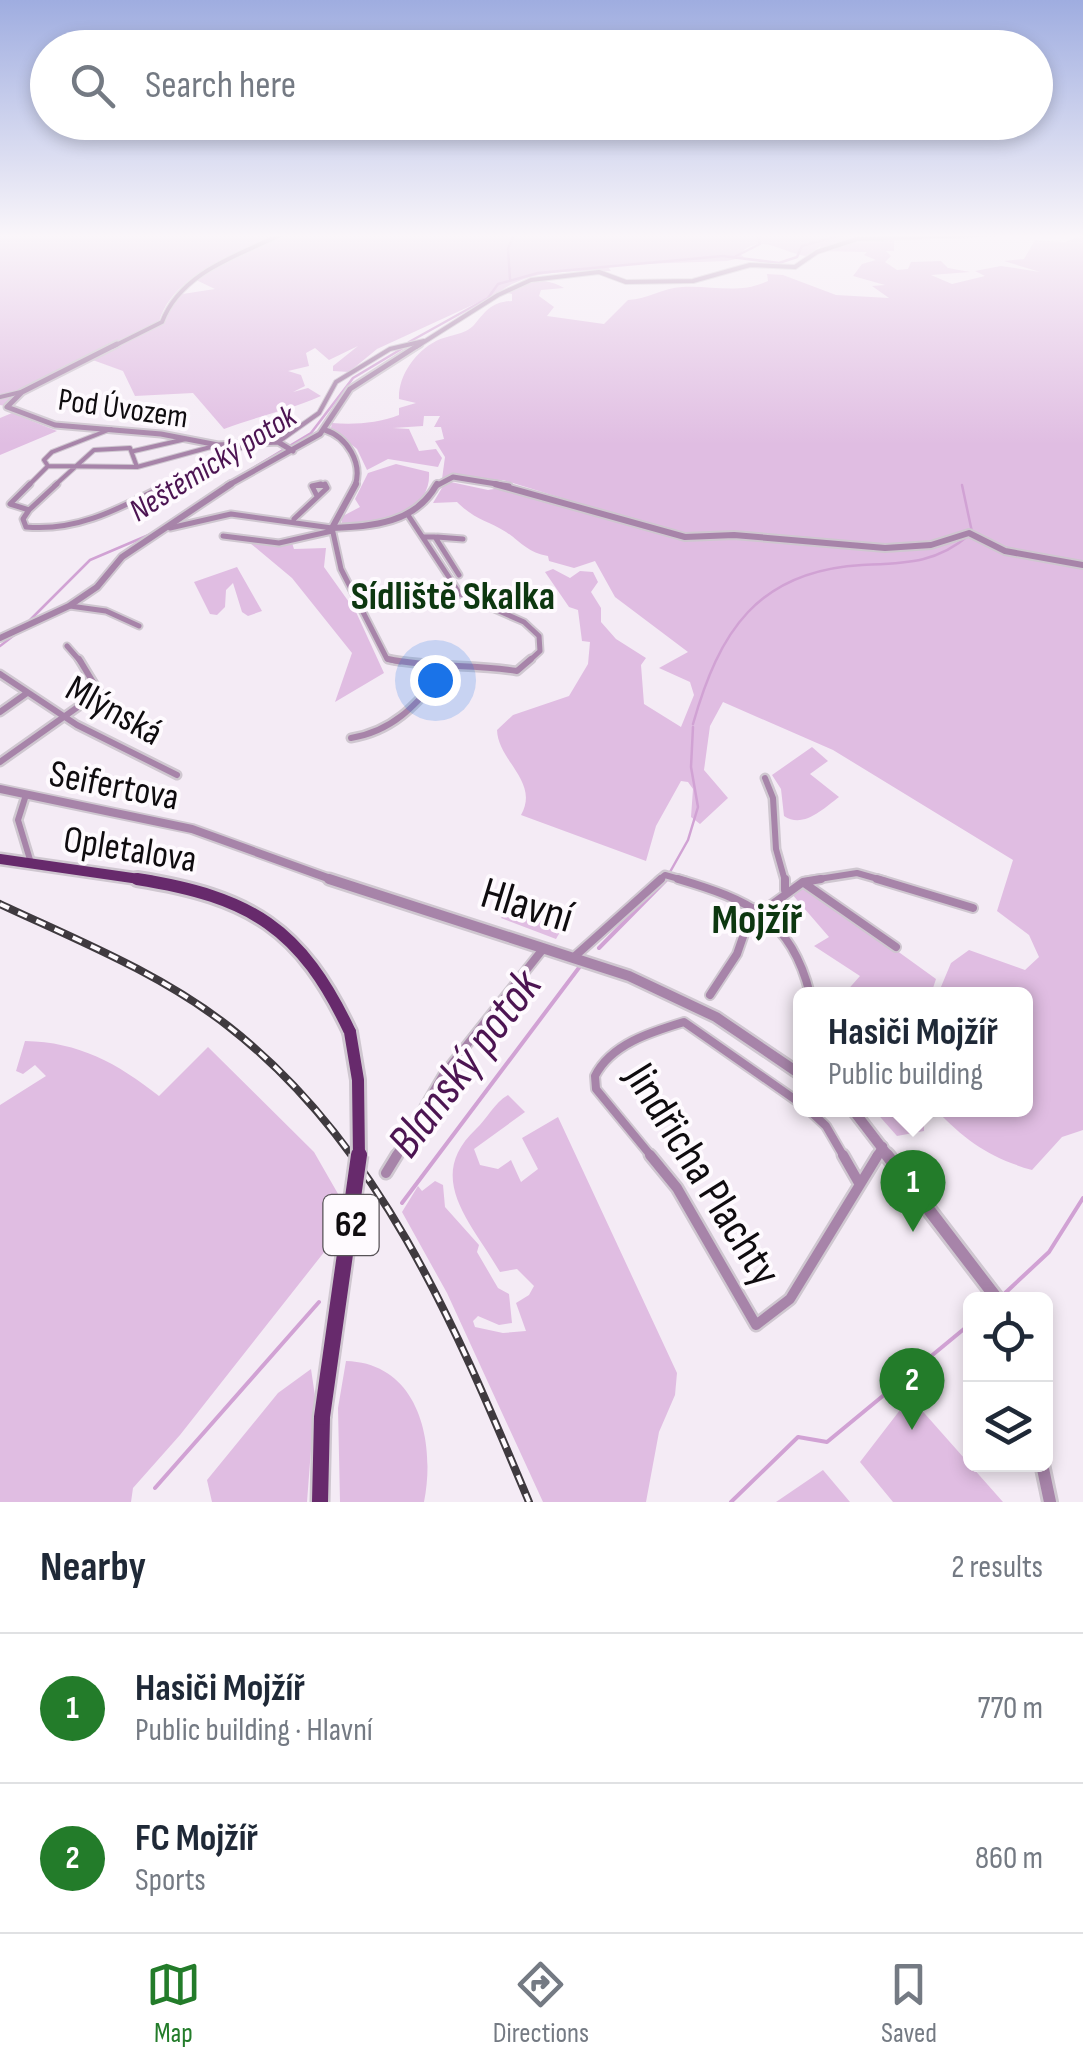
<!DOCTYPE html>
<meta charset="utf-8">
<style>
body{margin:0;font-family:"Sofia Sans Condensed",sans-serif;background:#f6f6f7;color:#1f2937}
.controls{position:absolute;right:30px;bottom:30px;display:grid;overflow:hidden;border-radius:15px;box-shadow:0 5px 15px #0003}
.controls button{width:90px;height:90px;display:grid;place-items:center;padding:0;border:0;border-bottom:2px solid #e0e1e3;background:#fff;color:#1f2937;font:50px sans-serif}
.you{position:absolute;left:435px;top:680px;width:35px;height:35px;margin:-25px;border:8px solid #fff;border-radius:50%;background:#1a73e8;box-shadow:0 0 0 15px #1a73e833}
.badge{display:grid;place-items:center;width:65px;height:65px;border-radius:50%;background:#237c2a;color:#fff;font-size:32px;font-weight:700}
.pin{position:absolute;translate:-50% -82px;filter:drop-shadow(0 2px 5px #0008)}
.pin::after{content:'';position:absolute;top:52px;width:35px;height:30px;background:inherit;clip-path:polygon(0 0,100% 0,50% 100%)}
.popup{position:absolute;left:793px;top:987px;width:240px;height:130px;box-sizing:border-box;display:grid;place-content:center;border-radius:15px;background:#fff;filter:drop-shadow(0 2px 8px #0005);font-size:32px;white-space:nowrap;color:#747a83}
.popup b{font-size:38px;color:#1f2937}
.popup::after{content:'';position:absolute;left:50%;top:100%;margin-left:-20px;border:20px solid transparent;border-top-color:#fff}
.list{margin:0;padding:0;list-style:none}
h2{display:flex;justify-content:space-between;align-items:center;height:130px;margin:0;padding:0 40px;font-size:42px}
h2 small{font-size:32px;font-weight:400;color:#747a83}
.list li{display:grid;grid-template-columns:65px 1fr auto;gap:30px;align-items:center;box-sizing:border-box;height:150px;padding:0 40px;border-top:2px solid #e0e1e3}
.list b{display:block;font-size:38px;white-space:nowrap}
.list p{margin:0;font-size:32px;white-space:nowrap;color:#747a83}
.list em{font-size:32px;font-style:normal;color:#747a83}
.icon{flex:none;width:55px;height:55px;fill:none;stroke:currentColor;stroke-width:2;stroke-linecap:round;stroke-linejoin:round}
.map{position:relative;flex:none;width:1083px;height:1502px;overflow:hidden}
.search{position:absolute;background:#fff;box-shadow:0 5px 15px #0003;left:30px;right:30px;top:30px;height:110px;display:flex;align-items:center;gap:25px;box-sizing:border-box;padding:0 35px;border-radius:55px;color:#747a83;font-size:38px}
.sheet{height:430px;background:#fff}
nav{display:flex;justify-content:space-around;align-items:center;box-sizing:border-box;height:140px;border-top:2px solid #e0e1e3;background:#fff;font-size:28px;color:#747a83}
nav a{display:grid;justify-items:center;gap:5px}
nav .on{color:#237c2a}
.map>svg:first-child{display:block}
.green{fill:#e0bde2}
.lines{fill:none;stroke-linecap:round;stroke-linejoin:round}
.stream-far1{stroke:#d1a2d4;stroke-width:2.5}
.stream{stroke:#d1a2d4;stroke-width:4}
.minor-far4-casing{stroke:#cfc7d0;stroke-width:6}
.minor-far3-casing{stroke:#cfc7d0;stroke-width:9}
.minor-far2-casing{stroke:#cfc7d0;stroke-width:11}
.minor-far1-casing{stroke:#cfc7d0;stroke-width:12}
.minor-casing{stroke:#cfc7d0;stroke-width:15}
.tertiary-far5-casing{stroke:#cfc7d0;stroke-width:6}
.tertiary-far4-casing{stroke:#cfc7d0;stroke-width:9}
.tertiary-far3-casing{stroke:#cfc7d0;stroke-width:10}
.tertiary-far2-casing{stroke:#cfc7d0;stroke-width:12}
.tertiary-far1-casing{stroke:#cfc7d0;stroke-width:15}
.tertiary-casing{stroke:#cfc7d0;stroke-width:18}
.primary-far2-casing{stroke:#cfc7d0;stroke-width:15}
.primary-far1-casing{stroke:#cfc7d0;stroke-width:18}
.primary-casing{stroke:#cfc7d0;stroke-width:21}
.minor-far4{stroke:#a784a9;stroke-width:4}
.minor-far3{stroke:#a784a9;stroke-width:5}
.minor-far2{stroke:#a784a9;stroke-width:6}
.minor-far1{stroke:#a784a9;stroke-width:8}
.minor{stroke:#a784a9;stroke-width:10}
.tertiary-far5{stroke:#a784a9;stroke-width:4}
.tertiary-far4{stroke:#a784a9;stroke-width:5}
.tertiary-far3{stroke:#a784a9;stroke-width:6}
.tertiary-far2{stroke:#a784a9;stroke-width:8}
.tertiary-far1{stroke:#a784a9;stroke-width:10}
.tertiary{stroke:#a784a9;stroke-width:12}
.primary-far2{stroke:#672a6c;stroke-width:10}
.primary-far1{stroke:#672a6c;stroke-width:12}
.primary{stroke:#672a6c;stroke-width:16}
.rail-casing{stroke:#3f3a3f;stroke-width:8}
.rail{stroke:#fefafe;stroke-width:4;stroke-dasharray:10;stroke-linecap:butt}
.primary-bridge-far1-casing{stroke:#cfc7d0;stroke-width:18;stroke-linecap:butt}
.primary-bridge-casing{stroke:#cfc7d0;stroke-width:21;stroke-linecap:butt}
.primary-bridge-far1{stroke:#672a6c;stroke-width:12}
.primary-bridge{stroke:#672a6c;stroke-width:16}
.labels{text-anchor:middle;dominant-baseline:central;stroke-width:8;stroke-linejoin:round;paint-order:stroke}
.far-street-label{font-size:32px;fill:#0f0c0f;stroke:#fefafe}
.far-water-label{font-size:32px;font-style:italic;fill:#4c1452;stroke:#fefafe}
.shield{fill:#fefafe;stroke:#575357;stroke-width:2.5}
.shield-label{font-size:35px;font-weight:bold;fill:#0f0c0f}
.street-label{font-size:38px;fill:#0f0c0f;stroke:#fefafe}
.neighbourhood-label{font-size:40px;font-weight:bold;fill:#0d3710;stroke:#fefafe}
.quarter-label{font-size:42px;font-weight:bold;fill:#0d3710;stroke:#fefafe}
.near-street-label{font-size:45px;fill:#0f0c0f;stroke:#fefafe}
.near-water-label{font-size:48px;font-style:italic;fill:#4c1452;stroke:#fefafe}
</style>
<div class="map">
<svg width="1083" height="1502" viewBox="0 0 1083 1502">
<rect width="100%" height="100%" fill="#f4ebf5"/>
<path class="green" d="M0,234h280c-45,23 -107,39 -121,88l-95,44 -59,40 -5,-1z
M285,234h597l-5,2 17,1v14h-8l5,5 -6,6 12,8 11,-1 3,-7 30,-1 7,7 22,4 -39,3 21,9 33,-8 -10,-5 26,-5 39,6 -36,-11 20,-2 11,-19 30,2 18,-7v329l-77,-14 -38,-19 -32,11 -52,4 -92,-9 -107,-1 -182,-56 -61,-1 3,-22 -10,-16 9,-2 -3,-12h-7l6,-11h-16l-1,10 -30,2 16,1 10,22 17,-2 6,9 -4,9 -50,-8 -21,11 -10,-21 -26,-21 1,-5c23,2 46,0 67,-8v-7l17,-5 -17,-4c-1,-23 16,-47 37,-58 11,-6 29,-6 38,-16 12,-14 17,-23 38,-24v-7l-5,-1c22,-11 34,-18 57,-5l-23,2 -2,6 15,11 -7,9 57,8 24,-24c20,-1 35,-12 54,-13 30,-2 56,8 86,-6l-1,-7 16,1 53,20 53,3 -17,-12 13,-1 -32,-9 9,-12 14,-4 -12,-5 3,-3 -49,-1 3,-5 -15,10c-24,-3 -46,-24 -66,-2l4,3 -17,4 -113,4 -6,2 3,4c-38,0 -95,-3 -121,31h-11l-102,47 -28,23 -16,-1v-5l25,-20 -29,14 -14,-12 -9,5 3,13 -21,5 13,4 4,11 -12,6 15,-4 13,8c-34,15 -63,20 -97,33l-31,-36 -58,3 -12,-25 -33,-12 74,-37 12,-27 39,-6 -21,-10z
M12,413l45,18 -57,24v-37z
M396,464l33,8c3,42 -52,55 -87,52l-1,-7 19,-10 -5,-8 13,-26z
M446,481l42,9 18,-3 179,52 107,1 93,9 34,-1 54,-13 31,17 79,16v562l-21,7 -30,33c-42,-12 -66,-29 -96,-60h90v-116h-88l13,-31 18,-13 56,20 14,-13 -10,-22 -32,-24 16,-51 -180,-110 -110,-48 -13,24 -6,44 24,28 -28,26 -9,-7 2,-28 -5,-7 -7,-1 -25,45 -10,35 -125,-46c19,-33 -23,-54 -24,-85l16,-15 56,-19 19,-32 2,-22 -8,-1 -4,-31 -9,-3 -24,-35 8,-3 17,9 10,-7 13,1 5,10 -7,10 10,16v14l15,17 30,19 -5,7 3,39 37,23 13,-32 -4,-13 -31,-14 29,-16 -73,-55 -20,-36 -21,7 -25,-7 -1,-5c-20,-3 -27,-14 -42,-24 -19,-12 -31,-12 -49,-30l-24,1z
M250,543h42l2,6 32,-1 -2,19 32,45 28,61 -49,29 17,-49 -60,-75z
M237,567l25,44 -14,5 -6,-4 -9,-29 -7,7 -1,17 -8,8 -7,-1 -16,-32z
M812,747l16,14 -18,13 29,23c-16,12 -36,32 -55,19l-3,-27 -9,-14z
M799,885l18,8 119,86 -5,15h-87l16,-18 -46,-30 15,-9 -38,-44z
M514,895l54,23 -12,21 -55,-21z
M25,1041c54,1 92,22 134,55l49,-49 106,105 31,54 -9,31 -156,198 -47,53 -2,14h-131v-397l46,-29 -11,-11 -12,9 -7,-3z
M508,1095l17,17 -51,37 6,16 18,4 13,-9 10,22 17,-13 -16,-31 36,-21 119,256 -2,22 -16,37 -13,70h-103l-96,-209 -45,-81 16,-26 4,5 13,-10 8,4 2,22 34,38 -2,7 21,36 11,6 3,29 -13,2 -21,-9 -5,5 2,6 28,6 23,-2 -10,-28 13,-8 5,-9 -17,-17 -17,3c-29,-50 -76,-94 -24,-143 11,-10 18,-26 32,-34z
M874,1110h50v21l-27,5z
M346,1361c73,2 90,81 78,141h-84l-2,-94z
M311,1369l4,27 -8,106h-95l-5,-22 71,-87z
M910,1397l93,105h-110l-33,-40z
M823,1470l27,32h-74z"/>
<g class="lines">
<path class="stream-far1" d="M903,234l8,1
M934,237l56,-2
M736,256l24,-12 -3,-10
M510,279l-2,-31 7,-14
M409,342l79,-44 10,-14 40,-11 185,-17 56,7 18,-6 5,-11 43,-12
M228,483l83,-50 42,-55 50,-30
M962,485l10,47
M166,524l55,-37
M30,620l60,-60 61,-26
M0,646l17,-13
M693,724c26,-92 64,-153 169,-159 41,-2 74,-1 107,-30
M670,872l18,-32 10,-33 -7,-40 2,-40"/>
<path class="stream" d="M599,948l67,-68
M402,1203l179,-238
M1003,1295l46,-43 34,-54
M155,1488l164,-186
M731,1502l67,-65 29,5 143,-118"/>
<defs>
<path id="minor-far4" d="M0,397l21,-5
M278,442l41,-29 17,-31 54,-33 34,-8
M134,451l52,-12
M48,466l89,1 81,-22
M48,466l-4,-6 8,-8 59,-23
M28,486l20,-20
M54,486l40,-36 36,-2 7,19
M163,486l86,-42
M312,486h14"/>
<path id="minor-far3" d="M30,484l-20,20 19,6 -6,9 3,8c53,5 96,-20 142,-43
M317,496l-5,-10 9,-2
M29,510l28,-26
M408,515l52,79 64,28 15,14 1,15 -12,11
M294,519l33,-31 -2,-4
M170,528l61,-14 101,14 9,41 46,90 13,3
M223,536l56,7 53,-12
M424,537h11l24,38
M437,537l26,2
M70,606l36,5 33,15
M67,646l14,16"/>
<path id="minor-far2" d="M388,659c43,9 86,5 129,12l14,-12
M0,674l77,51 100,50
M0,712l27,-19
M351,738c44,-7 66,-35 94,-67l-3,-5
M0,762l99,-70 -20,-33
M765,778l8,20 3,51 9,32
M25,798l-7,22 13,43
M658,881l7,-6 21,6
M806,881l51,-8 28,8"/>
<path id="minor-far1" d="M678,879c71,21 113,39 132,115
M785,879v11
M877,879l96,29
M804,883l92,64
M763,911l40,-29 18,-3
M574,957l87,-78
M710,995l27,-41 16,-46
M809,1110l17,16 18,31
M395,1157l48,-82 100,-126
M652,1157l-56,-68 -1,-13c16,-32 56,-44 89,-54l116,81
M876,1157l7,-11"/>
<path id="minor" d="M650,1155l27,33 79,137 34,-26 88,-144
M843,1155l16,28
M386,1173l11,-18"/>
<path id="tertiary-far5" d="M112,347l50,-25c19,-50 75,-66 120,-88
M416,347l82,-52 33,-15 68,-8 27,10 67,-1 57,-16 45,2 22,-15 40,-13 138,-5"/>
<path id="tertiary-far4" d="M117,344l-95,48 -15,15 48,18 106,9 57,11 60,-3 15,9
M325,430c22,7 38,33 30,56
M227,486l93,-52 30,-45 70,-45
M436,486l17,-9 56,9"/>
<path id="tertiary-far3" d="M356,484l-24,44c41,-2 83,-4 105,-44
M495,484l190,53 49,-2 151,13 46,-3 38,-12 36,18 78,14
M0,638l69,-32 28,-19 25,-30 109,-73"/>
<path id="tertiary-far2" d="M0,789l192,40 144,52"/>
<path id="tertiary-far1" d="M329,879l300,97 87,41 84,57
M853,1110l36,47"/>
<path id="tertiary" d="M887,1155l111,145
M1042,1464l8,38"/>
<path id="primary-far2" d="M0,859l153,22"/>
<path id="primary-far1" d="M137,879c114,18 164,49 213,153"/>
<path id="primary" d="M320,1502l2,-85"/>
</defs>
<use href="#minor-far4" class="minor-far4-casing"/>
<use href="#minor-far3" class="minor-far3-casing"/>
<use href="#minor-far2" class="minor-far2-casing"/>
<use href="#minor-far1" class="minor-far1-casing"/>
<use href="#minor" class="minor-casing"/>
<use href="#tertiary-far5" class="tertiary-far5-casing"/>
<use href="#tertiary-far4" class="tertiary-far4-casing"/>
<use href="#tertiary-far3" class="tertiary-far3-casing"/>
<use href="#tertiary-far2" class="tertiary-far2-casing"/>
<use href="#tertiary-far1" class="tertiary-far1-casing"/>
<use href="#tertiary" class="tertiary-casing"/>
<use href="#primary-far2" class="primary-far2-casing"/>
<use href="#primary-far1" class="primary-far1-casing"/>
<use href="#primary" class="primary-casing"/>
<use href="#minor-far4" class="minor-far4"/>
<use href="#minor-far3" class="minor-far3"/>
<use href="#minor-far2" class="minor-far2"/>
<use href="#minor-far1" class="minor-far1"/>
<use href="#minor" class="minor"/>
<use href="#tertiary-far5" class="tertiary-far5"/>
<use href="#tertiary-far4" class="tertiary-far4"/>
<use href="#tertiary-far3" class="tertiary-far3"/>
<use href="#tertiary-far2" class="tertiary-far2"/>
<use href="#tertiary-far1" class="tertiary-far1"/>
<use href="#tertiary" class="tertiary"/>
<use href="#primary-far2" class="primary-far2"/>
<use href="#primary-far1" class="primary-far1"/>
<use href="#primary" class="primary"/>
<defs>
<path id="rail" d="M0,904c77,36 160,69 228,122 153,119 228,302 301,476"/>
</defs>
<use href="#rail" class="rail-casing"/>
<use href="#rail" class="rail"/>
<defs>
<path id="primary-bridge-far1" d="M350,1032l8,48 1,77"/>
<path id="primary-bridge" d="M322,1417l37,-262"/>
</defs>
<use href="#primary-bridge-far1" class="primary-bridge-far1-casing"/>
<use href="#primary-bridge" class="primary-bridge-casing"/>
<use href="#primary-bridge-far1" class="primary-bridge-far1"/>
<use href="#primary-bridge" class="primary-bridge"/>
</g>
<linearGradient id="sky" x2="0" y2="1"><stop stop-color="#9fade0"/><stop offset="0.53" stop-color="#faf6fa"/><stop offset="1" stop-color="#faf6fa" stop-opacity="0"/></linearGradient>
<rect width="1083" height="445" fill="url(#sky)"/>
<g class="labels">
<g class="far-street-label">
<text transform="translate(123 409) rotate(8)">Pod Úvozem</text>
</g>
<g class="far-water-label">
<text transform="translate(213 464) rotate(-32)">Neštěmický potok</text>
</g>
<rect class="shield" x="323.5" y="1195" width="55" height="60" rx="8"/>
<g class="shield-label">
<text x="351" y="1225">62</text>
</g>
<g class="street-label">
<text transform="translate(114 711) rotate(29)">Mlýnská</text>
<text transform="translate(114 786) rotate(11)">Seifertova</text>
<text transform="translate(130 850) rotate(9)">Opletalova</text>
</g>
<g class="neighbourhood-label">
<text x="453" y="597">Sídliště Skalka</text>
</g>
<g class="quarter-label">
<text x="757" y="920">Mojžíř</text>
</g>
<g class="near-street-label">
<text transform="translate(527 906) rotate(17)">Hlavní</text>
<text transform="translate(702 1175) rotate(58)">Jindřicha Plachty</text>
</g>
<g class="near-water-label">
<text transform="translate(465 1064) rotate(-53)">Blanský potok</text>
</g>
</g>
</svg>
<div class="controls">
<button><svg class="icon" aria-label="locate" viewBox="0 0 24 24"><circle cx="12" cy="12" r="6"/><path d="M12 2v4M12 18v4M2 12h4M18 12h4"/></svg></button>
<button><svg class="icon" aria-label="layers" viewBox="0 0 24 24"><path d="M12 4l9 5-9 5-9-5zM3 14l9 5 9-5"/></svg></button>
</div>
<div class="you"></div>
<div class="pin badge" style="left:913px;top:1232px">1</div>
<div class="popup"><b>Hasiči Mojžíř</b>Public building</div>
<div class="pin badge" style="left:912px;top:1430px">2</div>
<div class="search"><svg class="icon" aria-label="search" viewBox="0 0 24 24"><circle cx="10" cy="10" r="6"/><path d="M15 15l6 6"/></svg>Search here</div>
</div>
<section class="sheet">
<h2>Nearby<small>2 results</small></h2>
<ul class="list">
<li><span class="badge">1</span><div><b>Hasiči Mojžíř</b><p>Public building · Hlavní</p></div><em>770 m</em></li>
<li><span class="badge">2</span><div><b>FC Mojžíř</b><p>Sports</p></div><em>860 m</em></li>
</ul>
</section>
<nav>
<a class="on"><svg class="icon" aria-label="map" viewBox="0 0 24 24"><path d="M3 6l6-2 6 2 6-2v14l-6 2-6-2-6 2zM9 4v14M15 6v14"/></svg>Map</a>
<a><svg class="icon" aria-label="directions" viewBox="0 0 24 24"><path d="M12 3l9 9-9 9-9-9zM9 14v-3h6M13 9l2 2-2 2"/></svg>Directions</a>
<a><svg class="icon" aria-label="saved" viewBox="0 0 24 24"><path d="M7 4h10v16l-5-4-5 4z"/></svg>Saved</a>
</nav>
